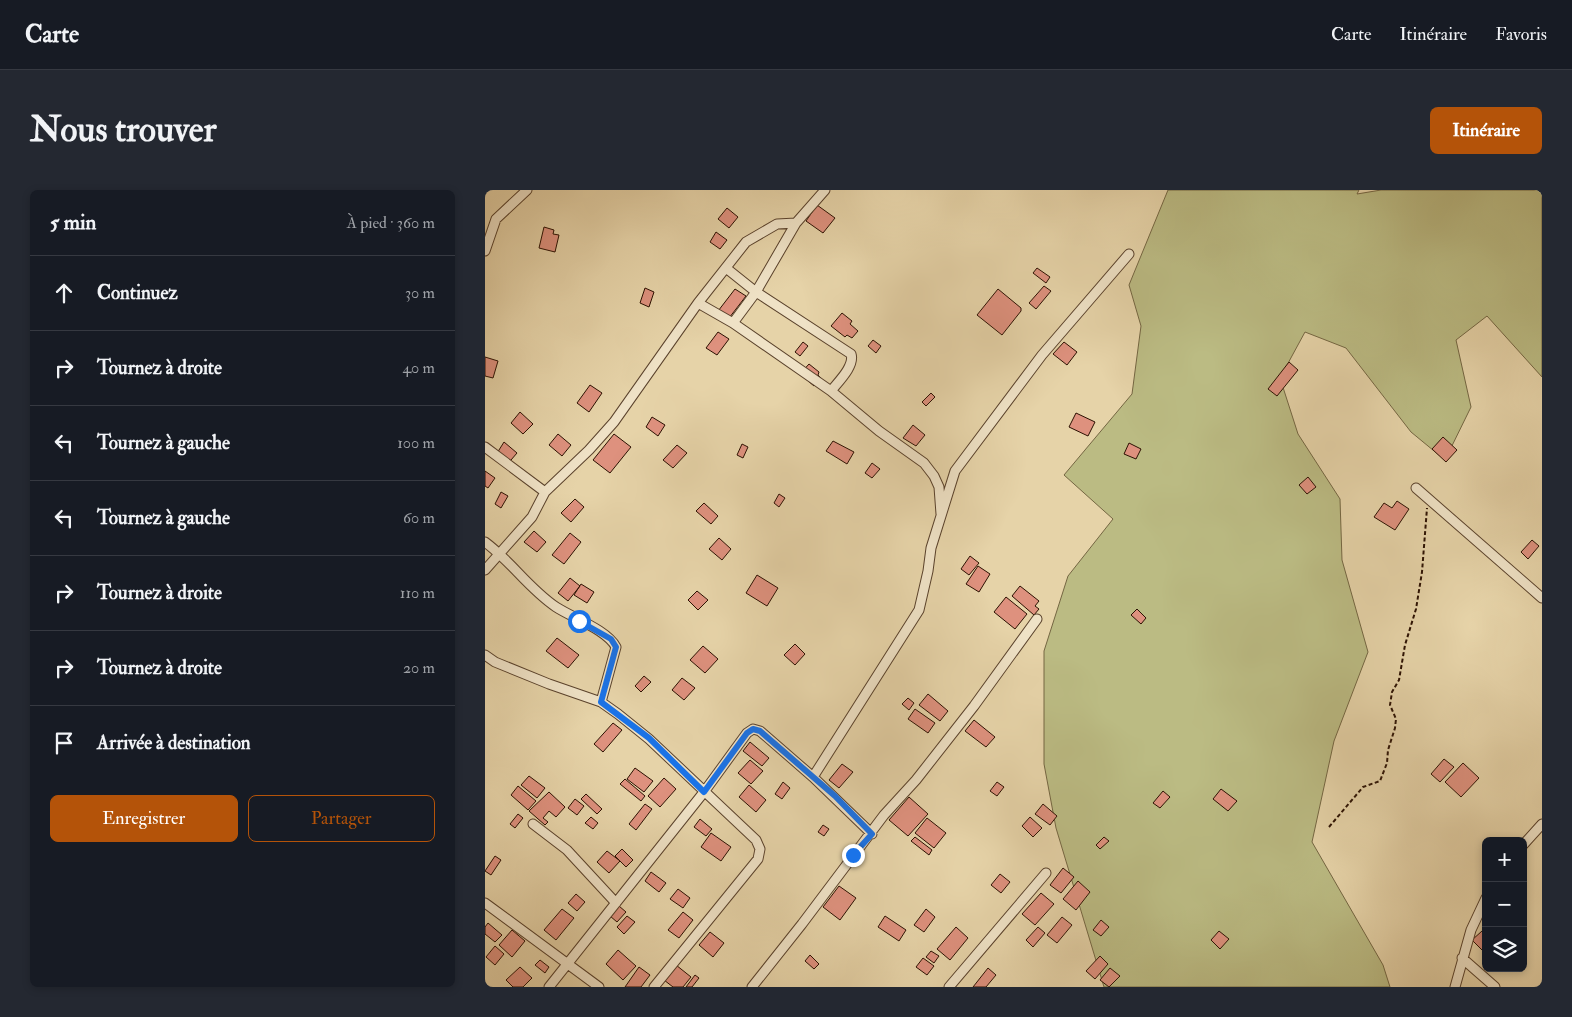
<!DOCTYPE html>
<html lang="fr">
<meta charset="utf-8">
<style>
body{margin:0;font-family:"IM FELL Double Pica",serif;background:#242831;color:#f1f3f6}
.controls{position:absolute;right:15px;bottom:15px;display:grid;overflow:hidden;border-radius:8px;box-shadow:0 2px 8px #0003}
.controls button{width:45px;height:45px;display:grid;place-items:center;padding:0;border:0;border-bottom:1px solid #363941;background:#171b24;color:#f1f3f6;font:25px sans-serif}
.stop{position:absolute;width:15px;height:15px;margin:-11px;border:4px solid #1a73e8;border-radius:50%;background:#fff}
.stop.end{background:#1a73e8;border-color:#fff;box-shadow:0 1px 5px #0008}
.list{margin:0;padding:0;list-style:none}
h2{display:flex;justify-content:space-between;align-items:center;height:65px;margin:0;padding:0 20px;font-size:21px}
h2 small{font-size:16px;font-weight:400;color:#9ea1a6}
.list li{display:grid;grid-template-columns:32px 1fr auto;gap:15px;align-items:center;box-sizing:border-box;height:75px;padding:0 20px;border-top:1px solid #363941}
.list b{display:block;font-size:19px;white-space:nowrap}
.list em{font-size:16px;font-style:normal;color:#9ea1a6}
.actions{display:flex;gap:10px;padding:15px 20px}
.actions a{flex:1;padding:11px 0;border:1px solid #b45309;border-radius:8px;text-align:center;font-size:18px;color:#b45309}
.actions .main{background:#b45309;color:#fff}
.icon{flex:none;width:28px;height:28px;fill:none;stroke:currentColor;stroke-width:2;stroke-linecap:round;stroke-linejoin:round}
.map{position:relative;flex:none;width:1057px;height:797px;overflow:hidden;border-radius:8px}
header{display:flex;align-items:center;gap:30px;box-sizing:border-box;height:70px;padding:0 25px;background:#171b24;border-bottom:1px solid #363941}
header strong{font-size:24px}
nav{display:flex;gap:28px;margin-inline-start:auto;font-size:18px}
.intro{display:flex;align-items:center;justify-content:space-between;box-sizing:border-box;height:120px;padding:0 30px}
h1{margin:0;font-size:35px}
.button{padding:12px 22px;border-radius:8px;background:#b45309;color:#fff;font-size:18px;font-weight:700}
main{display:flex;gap:30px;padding:0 30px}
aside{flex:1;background:#171b24;border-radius:8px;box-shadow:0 2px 8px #0003}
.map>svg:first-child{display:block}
.green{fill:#bbbb83;stroke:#746642}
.building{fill:#de917e;stroke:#2c1102}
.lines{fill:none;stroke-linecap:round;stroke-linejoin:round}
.minor-casing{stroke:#5a422c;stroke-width:11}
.path{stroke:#2c1102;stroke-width:2;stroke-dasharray:4 2.5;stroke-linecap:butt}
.minor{stroke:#efe2c6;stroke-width:9}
.route{stroke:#1a73e8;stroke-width:6}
</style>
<header>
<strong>Carte</strong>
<nav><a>Carte</a><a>Itinéraire</a><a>Favoris</a></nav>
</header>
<div class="intro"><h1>Nous trouver</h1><a class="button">Itinéraire</a></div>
<main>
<aside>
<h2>5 min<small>À pied · 360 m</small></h2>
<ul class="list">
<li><svg class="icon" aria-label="ahead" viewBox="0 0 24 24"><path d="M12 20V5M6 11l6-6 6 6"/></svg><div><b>Continuez</b></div><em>30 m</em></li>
<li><svg class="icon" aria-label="right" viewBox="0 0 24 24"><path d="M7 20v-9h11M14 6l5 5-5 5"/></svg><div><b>Tournez à droite</b></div><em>40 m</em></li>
<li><svg class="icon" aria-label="left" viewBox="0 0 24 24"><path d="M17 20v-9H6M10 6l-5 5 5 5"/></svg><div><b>Tournez à gauche</b></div><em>100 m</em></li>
<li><svg class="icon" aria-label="left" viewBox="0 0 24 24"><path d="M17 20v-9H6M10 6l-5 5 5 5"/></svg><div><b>Tournez à gauche</b></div><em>60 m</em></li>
<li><svg class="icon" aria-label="right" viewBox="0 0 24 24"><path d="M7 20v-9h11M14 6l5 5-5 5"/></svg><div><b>Tournez à droite</b></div><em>110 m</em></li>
<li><svg class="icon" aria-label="right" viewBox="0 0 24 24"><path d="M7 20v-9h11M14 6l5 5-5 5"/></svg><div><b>Tournez à droite</b></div><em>20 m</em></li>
<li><svg class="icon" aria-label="arrive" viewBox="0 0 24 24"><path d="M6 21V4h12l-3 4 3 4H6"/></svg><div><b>Arrivée à destination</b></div></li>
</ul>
<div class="actions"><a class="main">Enregistrer</a><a>Partager</a></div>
</aside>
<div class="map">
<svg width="1057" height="797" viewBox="0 0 1057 797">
<rect width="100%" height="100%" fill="#e6d3a8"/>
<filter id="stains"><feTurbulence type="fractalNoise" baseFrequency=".004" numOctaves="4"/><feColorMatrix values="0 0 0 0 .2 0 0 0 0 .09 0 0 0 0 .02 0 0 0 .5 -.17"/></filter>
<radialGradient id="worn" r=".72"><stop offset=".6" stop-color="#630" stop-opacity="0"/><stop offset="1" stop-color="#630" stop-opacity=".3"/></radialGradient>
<path class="green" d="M683,0h191l-2,4 24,-4h161v187l-55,-61 -31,24 15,67 -26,53 -34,-28 -65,-84 -41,-16 -25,46 18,56 42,65 2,61 26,92 -34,89 -22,101 71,123 7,22h-286l-48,-159 -12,-64v-113l24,-75 45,-57 -49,-44 68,-81 9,-68 -12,-41z"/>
<path class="building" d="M332,15l18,13 -12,15 -17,-12z
M242,18l11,9 -9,11 -11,-9z
M59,37l10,3 -1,4 6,1 -4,17 -16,-4z
M231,42l11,8 -7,9 -10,-7z
M552,78l13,9 -4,6 -13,-10z
M559,96l7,5 -15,18 -7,-6z
M160,98l9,4 -5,15 -9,-4z
M250,99l11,7 -20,26 -11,-7z
M513,99l23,19v3l-19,24 -25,-20z
M357,123l10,8 -2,3 8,7 -6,7 -5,-3 -2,2 -14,-11z
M233,142l11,7 -12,16 -11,-7z
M388,150l8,6 -5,7 -8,-7z
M318,152l5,4 -8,10 -5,-4z
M579,152l13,10 -10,13 -14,-11z
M0,167l13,4 -5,17 -8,-2z
M804,172l9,8 -21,26 -9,-7z
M324,174l10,8 -1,3 3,3 -7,8 -14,-12z
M105,195l12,8 -13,19 -12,-9z
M446,203l4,4 -9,9 -4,-4z
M35,222l13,12 -10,10 -12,-11z
M591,223l19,9 -7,14 -19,-9z
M167,227l13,8 -7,11 -12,-9z
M428,235l12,10 -9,11 -13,-8z
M73,244l13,11 -9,11 -13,-11z
M129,244l17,13 -21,26 -17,-13z
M958,247l14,13 -11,12 -14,-13z
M348,251l21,11 -7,12 -21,-13z
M19,252l13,11 -12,14 -11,-9z
M644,253l12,6 -5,10 -12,-5z
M257,254l6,3 -5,11 -6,-3z
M192,255l10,8 -14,15 -10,-8z
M387,273l8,6 -8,9 -7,-5z
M0,281l10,7 -7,10 -3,-2z
M823,287l8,10 -9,7 -8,-9z
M16,302l7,4 -7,12 -6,-4z
M294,304l6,4 -6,9 -5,-4z
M90,309l9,8 -13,15 -10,-9z
M912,311l12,8 -14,21 -21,-13 10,-14 8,5z
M219,313l14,13 -7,8 -15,-13z
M49,341l12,11 -9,10 -13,-10z
M85,343l11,9 -17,22 -12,-9z
M234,348l12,11 -9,11 -13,-11z
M1047,350l7,6 -11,13 -7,-7z
M485,366l9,7 -10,12 -8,-6z
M493,376l12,8 -11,18 -13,-8z
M272,385l21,13 -11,18 -21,-13z
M85,388l10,8 -12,15 -10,-8z
M96,394l13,8 -7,11 -13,-8z
M535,396l19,15 -4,5 4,3 -5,6 -22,-19z
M212,401l11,9 -10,10 -10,-10z
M521,407l21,17 -12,15 -21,-17z
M652,419l9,9 -5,6 -10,-9z
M72,448l22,17 -11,13 -22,-17z
M310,454l10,10 -10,11 -11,-10z
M218,456l15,13 -13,14 -15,-13z
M159,486l7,6 -10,10 -6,-6z
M197,488l13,10 -11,12 -12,-10z
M443,504l20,17 -8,10 -21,-16z
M423,508l6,5 -5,7 -7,-6z
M430,519l20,14 -7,10 -20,-14z
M489,530l21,17 -9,10 -21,-16z
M128,533l9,7 -19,22 -9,-8z
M265,552l19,16 -7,8 -19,-15z
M959,569l10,8 -14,15 -9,-8z
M265,570l13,11 -12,13 -13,-11z
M978,573l16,15 -18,19 -16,-15z
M357,574l11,8 -14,16 -10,-8z
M150,578l18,13 -9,11 -17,-13z
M44,586l16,12 -8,10 -16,-13z
M179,588l12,11 -16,18 -12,-11z
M140,589l20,17 -4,5 -21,-17z
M298,592l7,6 -8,11 -7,-5z
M512,592l7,5 -7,9 -7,-5z
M264,595l17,15 -10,12 -17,-15z
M33,596l18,15 -8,9 -17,-15z
M736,599l16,12 -9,10 -15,-12z
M678,601l7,6 -10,11 -7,-5z
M64,602l16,15 -9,10 -7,-6 -6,7 5,4 -3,3 -16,-14z
M101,604l16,15 -5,5 -16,-15z
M424,607l19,17 -20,22 -19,-16z
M90,609l9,7 -7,9 -9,-7z
M160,614l7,5 -16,21 -7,-6z
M558,614l14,12 -7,9 -15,-11z
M33,624l5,4 -8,10 -5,-4z
M106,627l7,6 -5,6 -8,-6z
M545,627l12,11 -9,9 -11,-11z
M442,628l19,15 -12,15 -19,-15z
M215,629l12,10 -6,7 -12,-9z
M338,635l6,4 -5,7 -6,-4z
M226,643l20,14 -10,14 -20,-14z
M430,647l17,13 -3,5 -18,-14z
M619,647l5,4 -9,8 -4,-4z
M137,659l11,11 -7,7 -11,-11z
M122,661l13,10 -11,12 -12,-11z
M10,666l6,4 -10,15 -6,-4z
M578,678l11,9 -13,16 -11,-8z
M166,682l15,11 -7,9 -14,-11z
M515,684l10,8 -9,11 -10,-8z
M593,691l12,11 -14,18 -13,-11z
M354,696l17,12 -16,22 -17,-13z
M193,699l12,9 -7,10 -13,-9z
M556,703l13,11 -19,21 -13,-11z
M91,704l9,8 -8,9 -9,-8z
M134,716l7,6 -9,10 -7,-6z
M77,719l12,9 -18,22 -12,-10z
M441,719l9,8 -11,15 -10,-7z
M198,722l10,8 -14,18 -11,-8z
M142,726l8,6 -11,12 -7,-7z
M400,726l21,14 -7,11 -21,-14z
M577,727l10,8 -15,18 -10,-8z
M616,730l8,7 -8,9 -8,-6z
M3,733l14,12 -7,7 -10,-8v-7z
M471,737l12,11 -18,22 -13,-11z
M553,737l7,6 -12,14 -7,-7z
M27,740l13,11 -13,16 -13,-12z
M734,741l10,8 -9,10 -9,-9z
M997,741l4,3v13l-4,3 -10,-10z
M225,742l14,11 -11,14 -14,-12z
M10,756l9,8 -9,11 -9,-8z
M133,760l18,16 -13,14 -17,-16z
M446,761l8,5 -5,7 -8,-6z
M325,765l9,9 -5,5 -9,-8z
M615,766l8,8 -13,15 -9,-8z
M438,768l11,8 -7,9 -11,-8z
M55,770l9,7 -4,6 -10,-8z
M191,775l15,12 -8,10h-10l-9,-7z
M35,777l12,11 -9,9h-10l-7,-7z
M154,777l11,8 -9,12h-16z
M503,778l8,7 -10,12h-13z
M625,778l10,8 -11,11 -9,-7z
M210,785l4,3 -7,9h-6z"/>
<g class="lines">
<defs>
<path id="minor" d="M0,61l11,-32 31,-29
M241,78l30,24 95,62c4,12 -13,28 -20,37
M213,113l35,20 98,68 48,40 45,32 10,13 5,11 2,27
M248,133l23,-31 40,-69
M0,257l60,45
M931,298l126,110
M0,352c27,20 43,46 71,65 17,11 51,23 60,40l-15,55
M0,380l47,-53 13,-25 44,-42 25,-28 84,-119 48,-61 31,-18 19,-1 29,-33
M0,465l10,7 54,22 52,18 17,12 31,25 107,101 4,9 -2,10 -104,128
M48,634l34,26 49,53
M387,644l-59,-57 106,-167 9,-39 3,-23 24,-77 87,-116 87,-101
M1038,655l19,-21
M0,713l114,84
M977,768l33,29
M64,797l155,-195 43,-59 6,-4 7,2 53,46
M267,797l50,-63 82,-109 32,-35 58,-74 63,-87
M464,797l97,-114
M970,797l16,-57 15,-32"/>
</defs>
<use href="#minor" class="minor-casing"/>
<path class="path" d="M844,637l34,-40 17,-6 7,-18 1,-13 7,-22 1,-9 -6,-14 2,-13 7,-12 6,-35 11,-36 6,-37 5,-64"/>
<use href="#minor" class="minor"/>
</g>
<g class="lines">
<path class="route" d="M94,431l32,18 5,8 -15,55 48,36 55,54 43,-59 6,-4 7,2 75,65 37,38 -19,21"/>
</g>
<rect width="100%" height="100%" filter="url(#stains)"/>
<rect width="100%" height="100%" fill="url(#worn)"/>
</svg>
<div class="controls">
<button>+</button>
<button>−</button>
<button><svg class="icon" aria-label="layers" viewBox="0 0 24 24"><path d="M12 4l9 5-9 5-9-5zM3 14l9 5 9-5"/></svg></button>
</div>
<div class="stop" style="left:94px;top:431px"></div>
<div class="stop end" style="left:368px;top:665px"></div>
</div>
</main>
